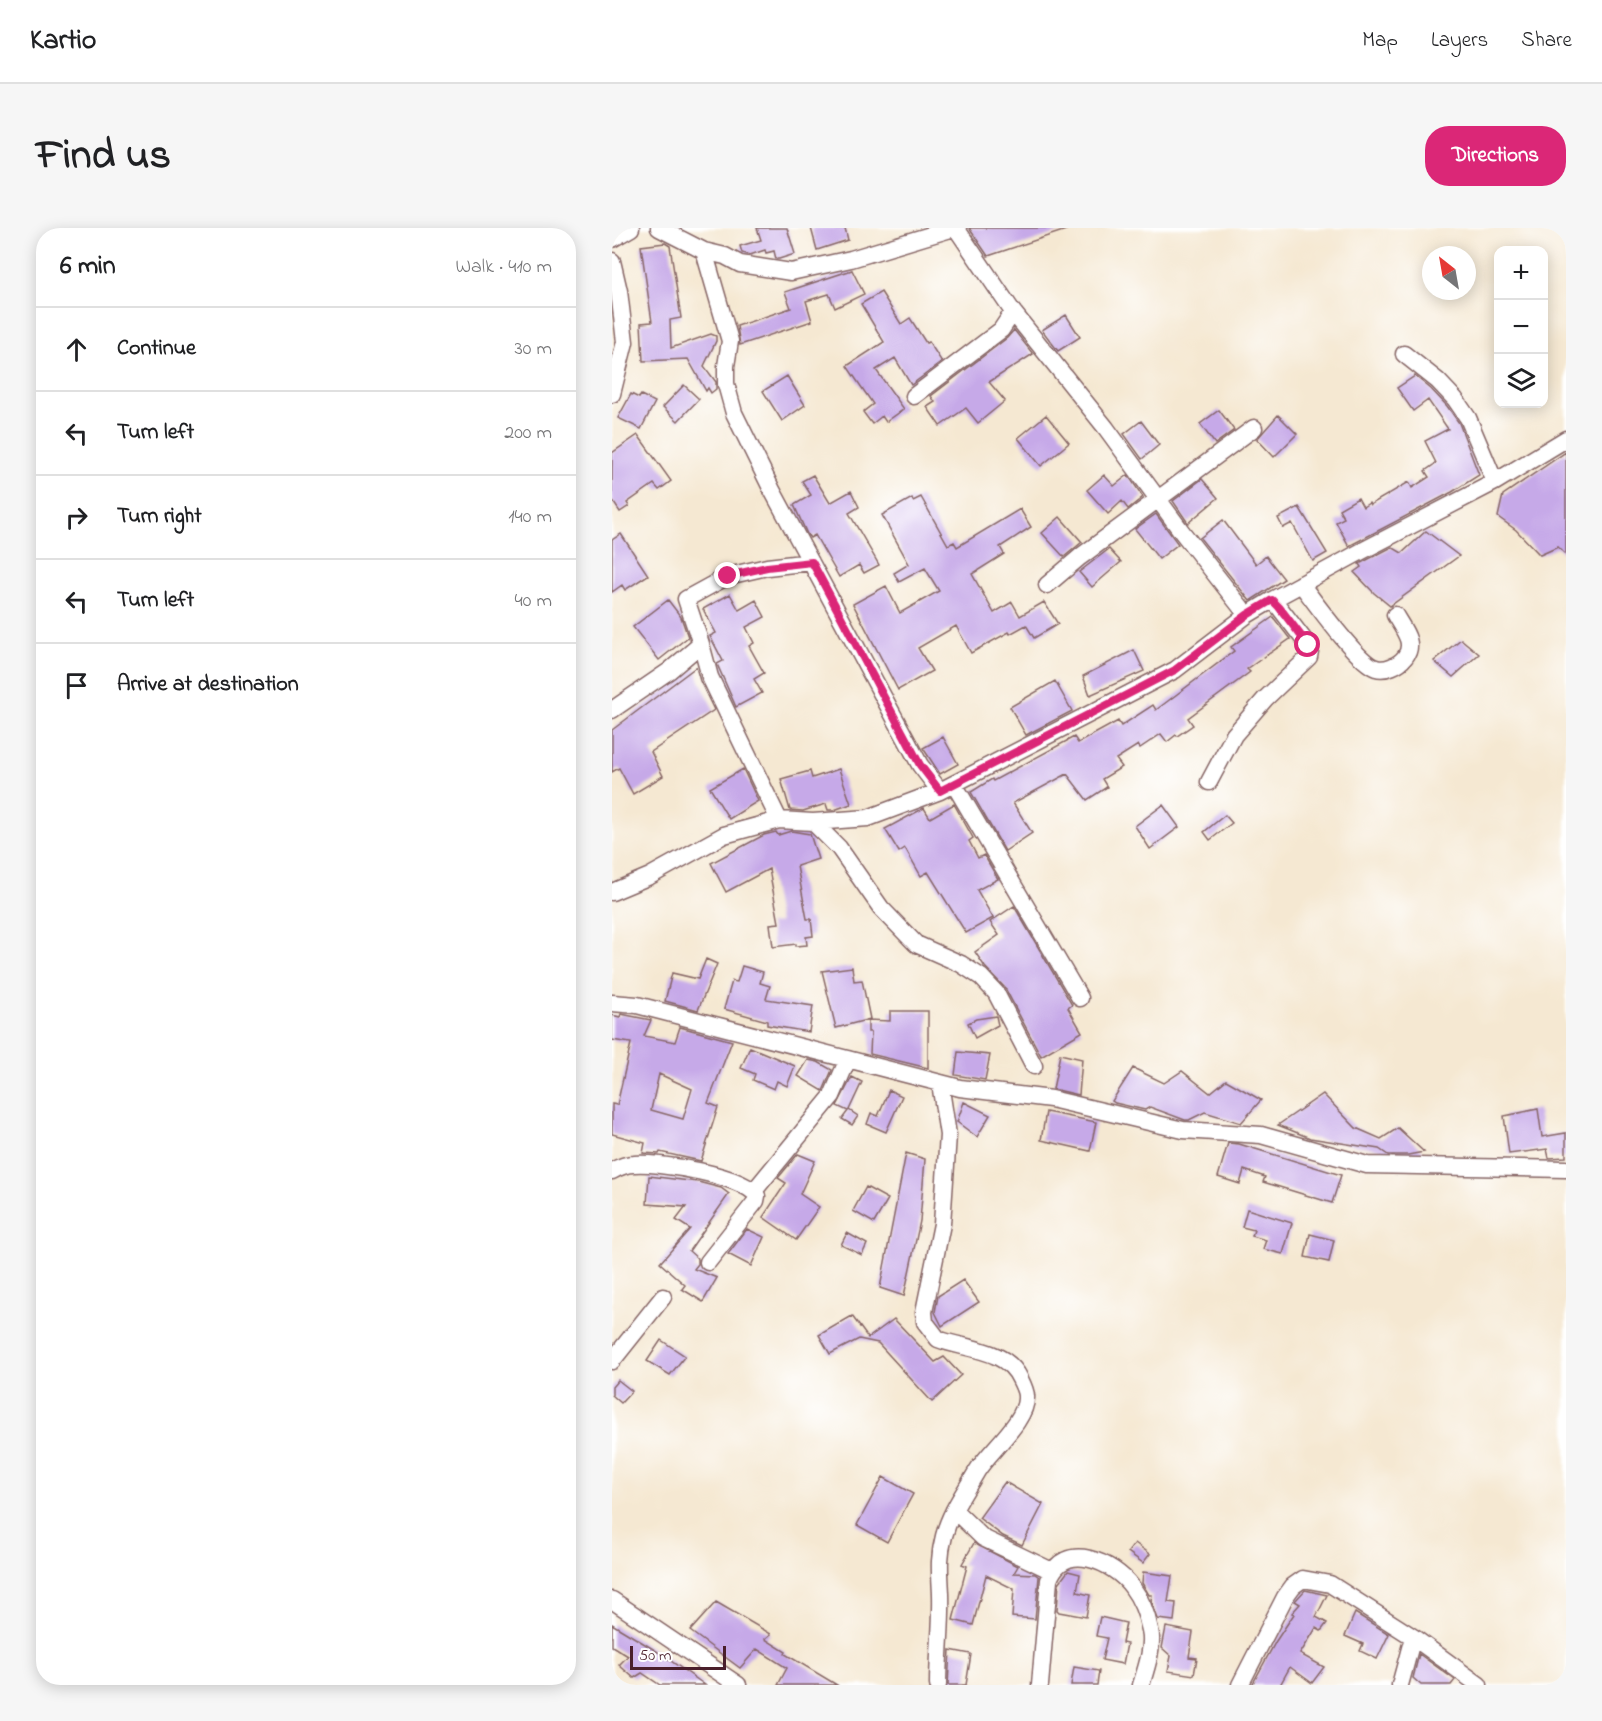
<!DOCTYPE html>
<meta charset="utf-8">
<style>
body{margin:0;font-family:"Indie Flower",sans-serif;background:#f6f6f6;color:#202124}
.controls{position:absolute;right:18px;top:18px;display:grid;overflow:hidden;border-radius:12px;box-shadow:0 3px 15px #0003}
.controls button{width:54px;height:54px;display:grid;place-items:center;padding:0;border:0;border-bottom:2px solid #e0e0e0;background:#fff;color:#202124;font:30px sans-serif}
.compass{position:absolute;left:810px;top:18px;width:54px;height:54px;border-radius:50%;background:#fff;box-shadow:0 3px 15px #0003;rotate:329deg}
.scale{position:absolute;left:18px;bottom:15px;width:96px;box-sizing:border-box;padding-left:6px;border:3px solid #4a1f2b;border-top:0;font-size:16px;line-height:21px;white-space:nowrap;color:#4a1f2b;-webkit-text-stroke:4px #fff;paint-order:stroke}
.stop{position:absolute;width:18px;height:18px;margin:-14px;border:4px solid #db2777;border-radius:50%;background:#fff}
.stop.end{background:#db2777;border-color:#fff;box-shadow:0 2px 6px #0008}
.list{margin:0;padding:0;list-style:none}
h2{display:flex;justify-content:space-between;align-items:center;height:78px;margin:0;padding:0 24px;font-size:26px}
h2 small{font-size:20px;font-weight:400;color:#757577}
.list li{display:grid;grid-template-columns:39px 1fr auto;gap:18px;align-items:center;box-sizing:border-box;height:84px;padding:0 24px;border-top:2px solid #e0e0e0}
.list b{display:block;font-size:22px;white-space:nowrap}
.list em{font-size:20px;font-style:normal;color:#757577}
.icon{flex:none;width:33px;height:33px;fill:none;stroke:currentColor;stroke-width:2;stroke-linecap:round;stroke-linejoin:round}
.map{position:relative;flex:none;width:954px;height:1457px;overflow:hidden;border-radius:24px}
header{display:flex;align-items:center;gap:36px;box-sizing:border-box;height:84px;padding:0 30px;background:#fff;border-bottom:2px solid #e0e0e0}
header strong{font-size:28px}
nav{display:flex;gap:33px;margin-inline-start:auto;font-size:21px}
.intro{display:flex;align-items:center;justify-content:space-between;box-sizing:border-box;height:144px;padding:0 36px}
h1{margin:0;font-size:42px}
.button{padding:15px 27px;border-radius:24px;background:#db2777;color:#fff;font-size:21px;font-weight:700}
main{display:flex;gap:36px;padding:0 36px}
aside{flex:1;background:#fff;border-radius:24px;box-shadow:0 3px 15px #0003}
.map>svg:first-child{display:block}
.building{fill:#c6a9e8;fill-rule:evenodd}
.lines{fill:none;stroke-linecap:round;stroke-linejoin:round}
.minor-casing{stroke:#866565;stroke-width:19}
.minor{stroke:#fff;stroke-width:16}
.route{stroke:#db2777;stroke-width:8}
</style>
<header>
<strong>Kartio</strong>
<nav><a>Map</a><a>Layers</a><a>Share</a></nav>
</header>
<div class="intro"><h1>Find us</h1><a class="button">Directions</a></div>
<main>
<aside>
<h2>6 min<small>Walk · 410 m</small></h2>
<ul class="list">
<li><svg class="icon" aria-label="ahead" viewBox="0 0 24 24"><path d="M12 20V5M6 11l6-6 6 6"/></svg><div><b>Continue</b></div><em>30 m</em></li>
<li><svg class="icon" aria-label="left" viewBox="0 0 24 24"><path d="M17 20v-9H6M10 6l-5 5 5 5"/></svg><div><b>Turn left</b></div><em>200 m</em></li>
<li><svg class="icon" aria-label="right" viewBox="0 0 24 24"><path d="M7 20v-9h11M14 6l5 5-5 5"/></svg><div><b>Turn right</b></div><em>140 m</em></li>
<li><svg class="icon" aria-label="left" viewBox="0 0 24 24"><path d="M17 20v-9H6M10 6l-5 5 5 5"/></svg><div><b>Turn left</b></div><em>40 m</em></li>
<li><svg class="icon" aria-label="arrive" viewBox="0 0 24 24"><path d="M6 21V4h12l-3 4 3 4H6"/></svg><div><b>Arrive at destination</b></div></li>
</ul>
</aside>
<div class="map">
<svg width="954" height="1457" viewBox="0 0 954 1457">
<rect width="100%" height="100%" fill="#fff"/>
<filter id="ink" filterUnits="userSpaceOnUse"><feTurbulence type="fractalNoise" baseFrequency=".0167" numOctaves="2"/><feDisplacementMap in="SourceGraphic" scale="12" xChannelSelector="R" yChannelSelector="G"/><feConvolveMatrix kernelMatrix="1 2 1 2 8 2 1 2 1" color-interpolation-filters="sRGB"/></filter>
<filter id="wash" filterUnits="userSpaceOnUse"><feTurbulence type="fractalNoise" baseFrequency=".008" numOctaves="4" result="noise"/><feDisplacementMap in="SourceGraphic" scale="24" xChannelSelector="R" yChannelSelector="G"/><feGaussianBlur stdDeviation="1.35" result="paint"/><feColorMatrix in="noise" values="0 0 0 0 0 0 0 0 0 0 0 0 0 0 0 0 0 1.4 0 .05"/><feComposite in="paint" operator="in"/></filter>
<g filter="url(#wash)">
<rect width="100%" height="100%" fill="#f5e8d2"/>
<g id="blocks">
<path class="building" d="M145,0h30l8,26 -16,5h-3l-2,-8 -8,2 -1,-3 -15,5 -8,-2 -2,-7 21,-6z
M199,0h34l3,12 -31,10z
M357,0h97v2l-78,26z
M53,15l5,3 11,72 -11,2 1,28 40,-14 5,2v5l-12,25 12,16v7l-5,4 -3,-5 -2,3 -18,-32 -45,2 -2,-38 11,-1 -11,-76z
M240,42l12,24 -29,14 -6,-14 -23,7 6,20 -72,24 -3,-19 54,-18 -6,-16z
M269,64l20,32 9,-6 16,25 3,-1 13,20 -31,23 -16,-27 -19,12 28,39 -18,13 -4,-6 -10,8 -9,-12 10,-8 -26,-38 37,-24 -23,-38z
M454,87l14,22 -22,14 -16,-21z
M402,102l19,24 -44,28 16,19 -27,22 -12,-15 -26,18 -13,-19 8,-5 -4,-6 76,-58z
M175,148l18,29 -23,16 -19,-30z
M803,148l16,13 16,17 12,17 20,52 -27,17 -103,54 -13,-24 8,-4 -5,-9 19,-11 5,9 6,-4 1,2 39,-23 3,6 17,-11 -4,-6 11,-8 -11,-22 23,-12 -20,-29 -15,11 -16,-23z
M72,157l15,14 -21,22 -15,-14z
M19,166l8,4 2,-3 14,7 -14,27 -23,-11z
M607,182l15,20 -19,14 -15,-20z
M434,187l23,28 -28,23 -23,-28z
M666,187l19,19 -23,23 -17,-18z
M529,193l18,24 -17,14 -18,-25z
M26,207l33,46 -12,9 -5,-6 -27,19 2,3 -9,6 -8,-12v-47z
M954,224v103l-8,-8 -18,8 -24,-25 -18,-13 5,-22z
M201,247l17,28 21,-12 8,16 -10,6 30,52 -15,8 -5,-8 -20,12 -24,-42 -5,3 -3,-4 -13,-29 17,-10 -9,-14z
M492,247l10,11 14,-11 15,22 -15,12 -6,-8 -14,13 -21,-24z
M590,251l16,19 -30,25 -15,-22z
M309,269l27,48 6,-3 3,5 63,-38 11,18 -31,20 4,7 -32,20 22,39 18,-11 8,14 24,-14 14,22 -24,14 -8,-13 -16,9 -1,-2 -38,21 -15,-27 -38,22 14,23 -34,19 -45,-86 33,-18 14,27 39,-22 -14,-23 -26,14 -5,-9 15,-9 -27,-49 30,-17 1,3z
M687,279l28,46 -14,8 -21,-38 -9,5 -5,-10z
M544,286l22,30 -19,15 -24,-30z
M448,289l22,25 -18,15 -22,-24z
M611,292l33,44 10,-8 18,23 -34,22 -50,-63z
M814,303l33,25 -69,50 -16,-13 -20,-21 7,-5 -2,-3 33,-17 10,6z
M9,306l27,41 -23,15 -3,-5 -10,7v-52z
M497,321l12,13 -29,25 -13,-15z
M118,366l9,16 17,-10 9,17 -19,10 8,16 -5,3 15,27 -10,6 8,14 -26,14 -19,-43 6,-3 -13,-25 6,-3 -13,-24z
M56,372l13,17 7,20 -29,23 -26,-33z
M661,389l17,22 -43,30 3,3 -62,46 5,7 -16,11 -1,-1 -9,7 -6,-8 -21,14 -2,-3 -22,14 6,8 -20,12 5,8 -20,13 -20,-26 -54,29 19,30 -27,18 -34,-59 21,-13 1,2 81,-44 4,6 40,-22 3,5 32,-21 3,5 78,-59 -3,-4z
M849,411l18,15 -26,23 -19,-16z
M522,422l10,21 -54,24 -7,-19z
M84,439l4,14 14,29 -63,42 12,24 -30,18 -14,-26 -7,4v-42z
M443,453l17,30 -46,24 -16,-28z
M331,509l15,27 -18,10 -17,-26z
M131,541l15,32 -29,18 -19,-31z
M227,541l12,35 -17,6h-6l-2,-6 -23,7 -13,-1 -9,-31 29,-8 2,7z
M342,576l19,34 -4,3 9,17 6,-3 14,24 -21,11 16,28 -27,15 -38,-61 -7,4 -16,-28 -6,4 -14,-23 39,-21 6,10z
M551,577l16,22 -29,22 -15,-23z
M613,587l7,8 -22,17 -6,-8z
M179,603l19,3 8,25 -21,7 10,53h4l2,17 -7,1 1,8 -11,1v-2l-23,3 -3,-23 9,-1 -10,-54 -43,23 -15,-29 53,-28 12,-3 2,3z
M402,678l58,99 -4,3 14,24 -41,24 -36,-68 -20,-21 -10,-15 24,-17 -9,-13z
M94,731l11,5 -19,46 -33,-9 7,-28 26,6z
M130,738l21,6 -3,11 10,3 -4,13 47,7 -4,26 -42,-7v-4l-43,-12 8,-28 5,1z
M240,739l2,14 8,-1 8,39 -34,9 -14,-57z
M278,783h38v57l-58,-14 1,-22h-3v-12l22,1z
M9,786l30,6 -7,16 31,6 5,-15 52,14 -24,62 10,4 -17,54 -41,-9 -1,2 -16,-1 2,-10 -33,-9v-30l5,1 14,-62 -19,-3v-25l8,2zM47,846l33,15 -9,30 -32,-9z
M384,788l2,9 -23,13 -7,-15 8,-4z
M138,819l45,19 -8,20 -10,-5 -3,8 -21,-9 2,-6 -14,-6z
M346,824l32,3 -5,25 -30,-5z
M448,826l22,5 -3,36 -26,-6z
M196,832l10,2 14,8 -9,21 -25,-15z
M521,840l31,15 18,-12 28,22 16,-13 35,20 -20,23 -36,-11 -16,8h-4l-35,-13 -5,3 -30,-7 -3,-2z
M240,849l10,5 -13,28 9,6 -6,9 -10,-6 6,-8 -11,-5z
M277,862l13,6 -16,36 -19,-8 4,-11 7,3z
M711,866l33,34 25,11 17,-11 26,24 -16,3h-20l-9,-6 -69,-11 -32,-13z
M352,874l26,13 -13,22 -20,-15z
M926,881l4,28 24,-4v24l-17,1 -2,-9 -38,5 -5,-38z
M434,884l50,10 -6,29 -49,-11z
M616,915l11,1 102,31 -9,28 -69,-21 2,-5 -21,-7 -4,14 -22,-7z
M294,925l19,6 -5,62 -16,75 -24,-8z
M186,926l17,7 -15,33 19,13 -23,33 -33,-23 23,-34 -8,-5z
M37,948l49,6 23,6 8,6 -40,57 9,8v5l-4,5 23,9 -14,24 -21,-13 3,-4 -25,-22 30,-34 -14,-9 10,-13 -39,-3z
M254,959l22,12 -14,24 -21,-12z
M635,981l45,14 -9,31 -20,-5 3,-9 -14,-4 2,-6 -12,-3z
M135,1001l17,8 -13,29 -23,-12z
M235,1005l20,11 -5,11 -21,-10z
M698,1006l24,6 -5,22 -24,-5z
M351,1052l16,22 -37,24 -7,-14 3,-16z
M240,1088l16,22 26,-19 41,43 9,-5 17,18 -29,27 -54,-59 -19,-4 -29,15 -11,-19z
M49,1112l24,16 -15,19 -23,-14z
M6,1152l14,11 -11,12 -9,-8v-8z
M271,1249l30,17 -26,48 -30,-17z
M393,1254l38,22 -21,41 -19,-9 -24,-18z
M362,1315l44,23 -4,7 21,1 4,3 -4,42 -23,-2 2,-28 -28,-14 -13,50 -20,-5 14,-54 -5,-2z
M523,1315l15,11 -7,9 -15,-11z
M456,1343l12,3 -3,18 13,3 -4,22 -27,-5 -2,-2 2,-27z
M531,1344l29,4 -4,26 8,1 -2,18 -16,-2 -7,-19 1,-5h-3l-7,-12z
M693,1362l22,5 -11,22 11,6 -6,8 -5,-3 -16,26 24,13 -12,16 -22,-16 -10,18h-28l24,-44 18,-27 -2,-1 8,-9 -5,-3z
M104,1374l55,32 -6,5 21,13 -1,2 52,31h-59l9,-17 -30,-19 -17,19 -50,-37z
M743,1385l34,21 -12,25 -17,-8 3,-7 -18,-8z
M488,1389l26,6 -4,20 5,1 -4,20 -21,-4 5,-22 -11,-2z
M0,1396l46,28 47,33h-45l-18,-12 -8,5 -15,-13 9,-9 -16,-10z
M554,1399l27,5 -4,25 8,1 -3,17 -26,-4 3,-15 -9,-8z
M338,1422l21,4 -5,31h-18z
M807,1426l36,26 -4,5h-30l-8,-7z
M462,1439l25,4 -2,14h-26z"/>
</g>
</g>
<g filter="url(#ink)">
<use href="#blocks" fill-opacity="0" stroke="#866565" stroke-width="1.5"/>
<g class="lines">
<defs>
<path id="minor" d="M47,0l45,23 21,5 15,8 51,8 60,-13 103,-31
M344,0l57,84 93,116 76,104 65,83
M0,11l19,-11
M92,23l26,90 -4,25v18l8,29 38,77 148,275 20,26
M0,33l7,30 6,51 -13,52
M792,126l34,27 17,18 13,19 27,64
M302,168l87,-66 12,-18
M689,356c13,17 57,79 75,84 9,3 23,-3 29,-11 11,-14 -3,-29 -10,-42
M435,357l33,-28 174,-129
M89,416l9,33 69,143
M0,482l57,-39 32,-27 -15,-45 42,-23 39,-9 44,-5
M597,554l25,-47 31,-36 44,-42 1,-6 -2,-6 -29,-38 -7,-7
M342,556l126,214
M201,594l26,26 42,60 35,36 45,20 20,13 15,16 38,73
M0,664l38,-16 74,-41 55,-15 34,2 55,-4 72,-27 235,-121 72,-55 25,-15 90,-49 133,-69 71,-43
M0,775l25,2 323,83 91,11 132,31 78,5 106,30 199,4
M0,943c7,-4 14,-7 22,-7 25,-2 110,11 123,32l-1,5 -48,61
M142,963l78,-95 16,-37
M0,1133l51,-64
M342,1282l29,28 69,33
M0,1372l126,85
M326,1457c0,-30 4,-61 3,-91 -1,-22 -3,-36 3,-58 6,-24 21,-44 33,-65 12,-20 51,-51 49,-75 0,-5 -3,-11 -6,-17 -14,-31 -54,-29 -82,-40l-13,-17 -1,-10 18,-88 6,-89 -8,-52
M428,1457l9,-105c14,-41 65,-18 83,7 9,12 15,28 18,43 4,16 -4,39 -9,55
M628,1457l45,-88 8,-11 10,-7 27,5 83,53 66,48
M788,1457l13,-48"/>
</defs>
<use href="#minor" class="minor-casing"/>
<use href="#minor" class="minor"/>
</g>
</g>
<g class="lines" filter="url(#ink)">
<path class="route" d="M116,348l39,-9 45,-5 108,203 20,26 235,-121 72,-55 25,-15 7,7 29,38"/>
</g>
</svg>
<div class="controls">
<button>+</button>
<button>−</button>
<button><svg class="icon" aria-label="layers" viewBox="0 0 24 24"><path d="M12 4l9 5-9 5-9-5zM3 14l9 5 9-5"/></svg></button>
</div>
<svg class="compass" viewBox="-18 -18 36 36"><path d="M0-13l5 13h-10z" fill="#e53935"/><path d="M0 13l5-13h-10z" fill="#757577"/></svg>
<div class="scale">50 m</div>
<div class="stop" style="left:696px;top:417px"></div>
<div class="stop end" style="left:116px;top:348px"></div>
</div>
</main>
